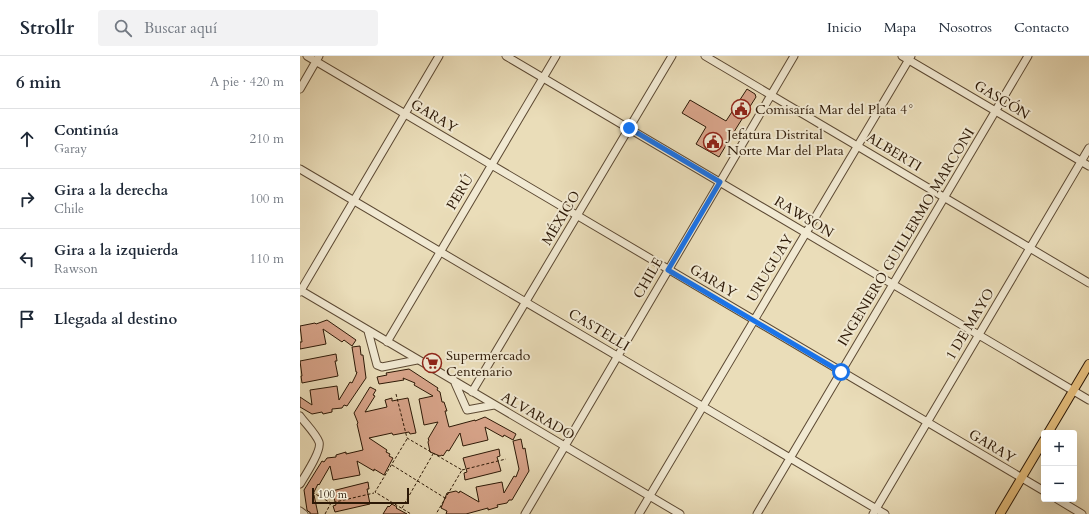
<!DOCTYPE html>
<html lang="es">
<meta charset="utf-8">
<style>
body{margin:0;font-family:Cardo,serif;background:#f2f2f3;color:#1f2937}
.controls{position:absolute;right:12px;bottom:12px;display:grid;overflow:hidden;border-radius:4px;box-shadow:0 4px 16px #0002}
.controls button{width:36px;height:36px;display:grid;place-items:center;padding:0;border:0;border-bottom:1px solid #e0e1e3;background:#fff;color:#1f2937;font:20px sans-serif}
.scale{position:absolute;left:12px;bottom:10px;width:97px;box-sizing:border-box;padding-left:4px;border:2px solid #2c1806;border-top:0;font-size:11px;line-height:14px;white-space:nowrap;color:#2c1806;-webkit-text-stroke:3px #f1e9d2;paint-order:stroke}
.stop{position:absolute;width:12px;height:12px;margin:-9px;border:3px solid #1a73e8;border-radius:50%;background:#fff}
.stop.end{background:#1a73e8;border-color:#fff;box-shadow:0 1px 4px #0008}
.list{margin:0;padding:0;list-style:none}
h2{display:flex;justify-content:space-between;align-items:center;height:52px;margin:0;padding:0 16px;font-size:17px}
h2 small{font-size:13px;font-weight:400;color:#747a83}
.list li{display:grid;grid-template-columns:26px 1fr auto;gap:12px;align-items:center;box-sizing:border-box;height:60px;padding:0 16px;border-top:1px solid #e0e1e3}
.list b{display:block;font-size:15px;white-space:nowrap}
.list p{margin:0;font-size:13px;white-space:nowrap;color:#747a83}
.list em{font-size:13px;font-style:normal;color:#747a83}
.icon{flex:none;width:22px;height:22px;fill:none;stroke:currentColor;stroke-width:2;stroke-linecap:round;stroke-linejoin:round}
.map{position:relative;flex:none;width:789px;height:458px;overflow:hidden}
header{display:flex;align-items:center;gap:24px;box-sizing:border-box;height:56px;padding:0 20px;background:#fff;border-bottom:1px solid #e0e1e3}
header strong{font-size:19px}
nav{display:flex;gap:22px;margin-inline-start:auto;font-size:14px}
.search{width:280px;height:36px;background:#f2f2f3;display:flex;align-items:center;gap:10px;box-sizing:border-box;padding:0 14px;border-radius:4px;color:#747a83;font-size:15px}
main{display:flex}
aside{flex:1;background:#fff}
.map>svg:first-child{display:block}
.building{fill:#d8a48a;stroke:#2c1806}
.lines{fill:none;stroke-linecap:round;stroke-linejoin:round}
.minor-casing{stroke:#5c4933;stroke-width:9}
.major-casing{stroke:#2c1806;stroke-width:10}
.path{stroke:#2c1806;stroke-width:1;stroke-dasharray:3 2;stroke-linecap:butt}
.minor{stroke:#f1e9d2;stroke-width:7}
.major{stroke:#e5be7c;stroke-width:8}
.route{stroke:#1a73e8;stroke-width:5}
.labels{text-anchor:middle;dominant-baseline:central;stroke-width:4;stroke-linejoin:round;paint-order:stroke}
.street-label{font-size:14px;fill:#2c1806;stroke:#f1e9d2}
.poi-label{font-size:14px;fill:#2c1806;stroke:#f1e9d2;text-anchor:start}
</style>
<header>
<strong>Strollr</strong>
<div class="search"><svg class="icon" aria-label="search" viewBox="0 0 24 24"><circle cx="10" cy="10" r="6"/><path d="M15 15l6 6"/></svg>Buscar aquí</div>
<nav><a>Inicio</a><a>Mapa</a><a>Nosotros</a><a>Contacto</a></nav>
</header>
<main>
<aside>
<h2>6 min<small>A pie · 420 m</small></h2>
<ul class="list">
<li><svg class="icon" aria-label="ahead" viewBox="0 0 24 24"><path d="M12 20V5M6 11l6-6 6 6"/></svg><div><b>Continúa</b><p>Garay</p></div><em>210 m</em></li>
<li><svg class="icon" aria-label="right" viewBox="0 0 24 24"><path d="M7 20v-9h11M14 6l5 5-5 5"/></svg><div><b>Gira a la derecha</b><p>Chile</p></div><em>100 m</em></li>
<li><svg class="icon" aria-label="left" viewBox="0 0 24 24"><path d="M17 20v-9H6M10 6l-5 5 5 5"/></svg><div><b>Gira a la izquierda</b><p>Rawson</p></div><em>110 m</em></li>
<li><svg class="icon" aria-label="arrive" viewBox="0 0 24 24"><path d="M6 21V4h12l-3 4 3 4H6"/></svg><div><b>Llegada al destino</b></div></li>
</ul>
</aside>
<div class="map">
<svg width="789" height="458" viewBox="0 0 789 458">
<rect width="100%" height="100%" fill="#eaddb9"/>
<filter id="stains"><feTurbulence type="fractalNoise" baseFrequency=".005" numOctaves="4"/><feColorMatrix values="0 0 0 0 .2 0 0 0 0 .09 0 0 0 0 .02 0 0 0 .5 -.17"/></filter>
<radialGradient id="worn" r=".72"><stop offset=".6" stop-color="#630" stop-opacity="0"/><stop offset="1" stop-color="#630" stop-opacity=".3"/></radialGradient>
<path class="building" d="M447,33l8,5 1,3 -19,30 -18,30 -23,-13 10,-17 -24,-14 8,-13 36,21z
M27,264l29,20 -4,6 -8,-6 -2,2 -19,-13 3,15 -26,5v-7h2l-2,-16 15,-3 1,1z
M60,290l1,9h2l3,23 -19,28 -3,-1 -2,3 -10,1v3l-9,2 -1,-2 -10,2 -12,-7v-10l12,8 -2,-15 27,-4 2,14 11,-18 2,1 4,-8 1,-3h-1l-4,-25z
M36,298l1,7h-2l3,15 -36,7 -1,-7h1l-2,-15z
M109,313l29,19 -1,2 3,2 2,10h2l3,9h-2l4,16 26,-7v1l10,-4 31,17 -3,6 -9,-5 -1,2 -18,-10 3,13 -25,6 -3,-13 -11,18 -2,-1 -4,6 -1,-1 -2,1 -10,-4 -2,-10 1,-2 -1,-1 10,-17 -14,3 -5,-26 14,-3 -19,-11 1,-2 -12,-5 1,2 -25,4 -2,-7 10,-2 -1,-2z
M70,331l6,3 -3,5 2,1 -10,16 22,-5 -2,-7 7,-2v3l16,-3 8,35 -6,1 -1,-2 -16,3 -1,-2 -23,5 18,12 -1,2 4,2 -1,2 4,2 -9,17 -10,-6v2l-17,-10 3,14 -27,5 -3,-14 -11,19 -1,-1 -4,8 -1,3h1l4,19h-8v-2h-1l-2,-2 -3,-20 18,-29 2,1 3,-4 9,-1v-2l10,-3v2l17,-4 -6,-26 1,-1 -4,-10z
M221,383l2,10 2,-1 4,23 -17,29h-3l-2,3 -10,2 1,2 -10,3v-2l-22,6h-20l1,-3 -6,-3 6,-15 9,-2 3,2 1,-2 19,11 -3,-15 26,-5 2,11 10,-17 2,1 3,-8 -6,-28z
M199,393l1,7 -3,1 4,14 -36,9 -1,-7 3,-1 -4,-14z
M68,426l1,7h-2l3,15 -35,8 -2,-6 3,-1 -4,-14z
M92,448l5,3 -1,1 11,6h-24l5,-8 1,1z"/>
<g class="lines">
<defs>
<path id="minor" d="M7,0l737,435
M206,0l583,344
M405,0l384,227
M602,0l187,110
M0,33l19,-33
M0,113l585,345
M0,234l380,224
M0,236l139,-236
M68,275l9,34 5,2 35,-7
M87,286l169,-286
M155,327l12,27 27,-5
M172,336l200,-336
M0,360c5,7 16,18 19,26 3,8 -14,34 -19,42
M757,443l25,15
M0,455l4,3
M225,458l269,-458
M339,458l272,-458
M457,458l271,-458
M573,458l216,-366"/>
<path id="major" d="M748,377l41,-69
M700,458l44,-74"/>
</defs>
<use href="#minor" class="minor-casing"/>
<use href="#major" class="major-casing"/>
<path class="path" d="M96,338l11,44 55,32 -26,44
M107,383l-32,53 36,22
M92,409l53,33
M162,414l44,-11
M12,436l19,11
M102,452l31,-54
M25,458l6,-11 43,-10"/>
<use href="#minor" class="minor"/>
<use href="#major" class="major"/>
</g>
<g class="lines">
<path class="route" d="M329,72l91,54 -52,88 173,102"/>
</g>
<defs>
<symbol id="civic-ring" viewBox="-11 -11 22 22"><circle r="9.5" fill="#f1e9d2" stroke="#8f2418" stroke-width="1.5"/><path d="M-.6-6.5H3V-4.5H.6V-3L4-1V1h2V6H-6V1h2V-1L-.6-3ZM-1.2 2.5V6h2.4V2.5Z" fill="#8f2418"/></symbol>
<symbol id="supermarket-ring" viewBox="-11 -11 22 22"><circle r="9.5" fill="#f1e9d2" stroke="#8f2418" stroke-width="1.5"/><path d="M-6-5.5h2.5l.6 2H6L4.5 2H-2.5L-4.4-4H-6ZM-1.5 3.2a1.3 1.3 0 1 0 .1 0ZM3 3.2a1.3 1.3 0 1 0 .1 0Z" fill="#8f2418"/></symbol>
</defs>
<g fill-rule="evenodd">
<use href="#civic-ring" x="430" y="42" width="22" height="22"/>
<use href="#civic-ring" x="402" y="75" width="22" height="22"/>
<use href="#supermarket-ring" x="121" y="296" width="22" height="22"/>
</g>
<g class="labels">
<g class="street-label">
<text transform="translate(702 44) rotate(31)">GASCÓN</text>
<text transform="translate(134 60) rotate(31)">GARAY</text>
<text transform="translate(594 96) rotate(31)">ALBERTI</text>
<text transform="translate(160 136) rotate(-59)">PERÚ</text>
<text transform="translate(504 161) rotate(31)">RAWSON</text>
<text transform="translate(261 162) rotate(-59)">MÉXICO</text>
<text transform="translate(606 181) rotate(-59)">INGENIERO GUILLERMO MARCONI</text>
<text transform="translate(470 212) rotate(-59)">URUGUAY</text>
<text transform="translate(348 222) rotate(-60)">CHILE</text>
<text transform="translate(413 225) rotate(31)">GARAY</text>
<text transform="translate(670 268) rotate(-59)">1 DE MAYO</text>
<text transform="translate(299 274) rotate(31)">CASTELLI</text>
<text transform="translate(238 360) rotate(30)">ALVARADO</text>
<text transform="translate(692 390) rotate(31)">GARAY</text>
</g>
<g class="poi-label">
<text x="455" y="53">Comisaría Mar del Plata 4°</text>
<text x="427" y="78">Jefatura Distrital<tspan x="427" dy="16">Norte Mar del Plata</tspan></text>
<text x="146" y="299">Supermercado<tspan x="146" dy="16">Centenario</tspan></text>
</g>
</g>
<rect width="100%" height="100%" filter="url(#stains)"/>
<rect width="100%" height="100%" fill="url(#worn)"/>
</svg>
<div class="controls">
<button>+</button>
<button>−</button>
</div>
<div class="scale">100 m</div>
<div class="stop" style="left:541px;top:316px"></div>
<div class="stop end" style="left:329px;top:72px"></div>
</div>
</main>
